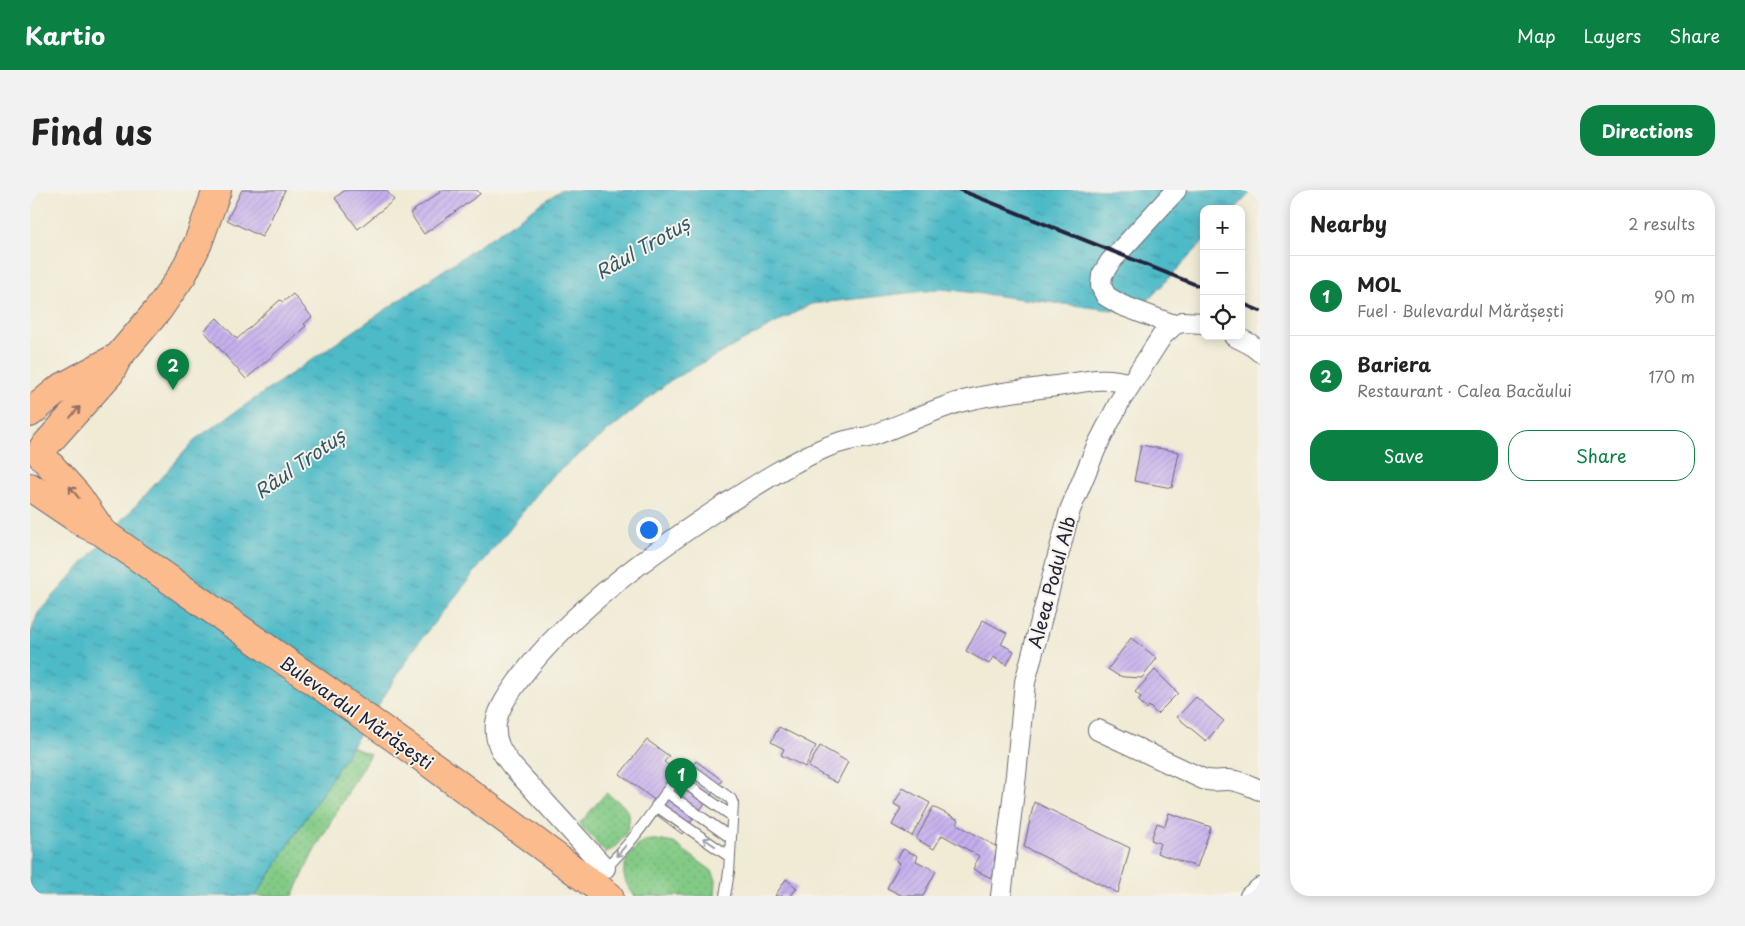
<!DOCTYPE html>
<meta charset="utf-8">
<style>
body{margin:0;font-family:"Playpen Sans",sans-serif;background:#f2f2f2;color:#222}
.controls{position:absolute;right:15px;top:15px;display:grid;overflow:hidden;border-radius:10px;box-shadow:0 2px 12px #0003}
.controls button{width:45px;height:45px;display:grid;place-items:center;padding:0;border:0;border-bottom:1px solid #e0e0e0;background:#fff;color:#222;font:25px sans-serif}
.you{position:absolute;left:618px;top:339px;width:18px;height:18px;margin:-12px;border:4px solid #fff;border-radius:50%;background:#1a73e8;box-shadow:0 0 0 8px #1a73e833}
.badge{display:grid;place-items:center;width:32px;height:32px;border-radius:50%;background:#0b8043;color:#fff;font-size:16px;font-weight:700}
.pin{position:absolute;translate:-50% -41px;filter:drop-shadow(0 1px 2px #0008)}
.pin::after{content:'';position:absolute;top:26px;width:18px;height:15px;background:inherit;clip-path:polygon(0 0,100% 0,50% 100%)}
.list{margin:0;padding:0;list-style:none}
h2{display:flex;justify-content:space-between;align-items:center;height:65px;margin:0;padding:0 20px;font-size:21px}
h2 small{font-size:16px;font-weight:400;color:#767676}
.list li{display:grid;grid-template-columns:32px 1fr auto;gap:15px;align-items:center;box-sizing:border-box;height:80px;padding:0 20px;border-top:1px solid #e0e0e0}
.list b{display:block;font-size:19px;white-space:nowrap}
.list p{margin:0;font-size:16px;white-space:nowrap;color:#767676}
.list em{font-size:16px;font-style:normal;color:#767676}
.actions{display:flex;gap:10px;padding:15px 20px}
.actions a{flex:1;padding:11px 0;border:1px solid #0b8043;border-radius:20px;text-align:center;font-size:18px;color:#0b8043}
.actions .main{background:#0b8043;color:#fff}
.icon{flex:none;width:28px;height:28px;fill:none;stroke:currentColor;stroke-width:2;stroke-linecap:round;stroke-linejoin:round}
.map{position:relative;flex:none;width:1230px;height:706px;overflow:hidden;border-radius:20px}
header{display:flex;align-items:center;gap:30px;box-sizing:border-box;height:70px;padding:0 25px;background:#0b8043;color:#fff}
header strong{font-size:24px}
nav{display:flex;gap:28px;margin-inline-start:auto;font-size:18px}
.intro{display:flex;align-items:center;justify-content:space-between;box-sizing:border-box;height:120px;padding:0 30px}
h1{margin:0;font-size:35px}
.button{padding:12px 22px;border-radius:20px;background:#0b8043;color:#fff;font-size:18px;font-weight:700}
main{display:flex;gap:30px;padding:0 30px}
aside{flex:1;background:#fff;border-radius:20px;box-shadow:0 2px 12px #0003}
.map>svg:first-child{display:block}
.grass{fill:url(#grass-dots);stroke:#527660}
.water{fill:url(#water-ripples);stroke:#386e81}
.building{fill:url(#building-hatch)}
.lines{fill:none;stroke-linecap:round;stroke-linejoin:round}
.service-casing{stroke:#6a6871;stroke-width:12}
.minor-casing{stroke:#6a6871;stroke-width:22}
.primary-casing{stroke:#6a6871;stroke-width:30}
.service{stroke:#fff;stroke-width:10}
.minor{stroke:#fff;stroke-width:20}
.primary{stroke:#fbbb8d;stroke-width:28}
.rail{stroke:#22223b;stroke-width:4}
.oneway{stroke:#8e6e64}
.oneway2{stroke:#9c9ca7}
.labels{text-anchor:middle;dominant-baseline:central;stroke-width:4;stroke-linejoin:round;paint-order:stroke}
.street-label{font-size:18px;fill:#22223b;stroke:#f7f3e8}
.water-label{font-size:19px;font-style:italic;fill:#31576c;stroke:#f7f3e8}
</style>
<header>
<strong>Kartio</strong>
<nav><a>Map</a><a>Layers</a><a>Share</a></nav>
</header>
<div class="intro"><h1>Find us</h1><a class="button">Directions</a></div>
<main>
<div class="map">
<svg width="1230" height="706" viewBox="0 0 1230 706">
<defs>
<pattern id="grass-dots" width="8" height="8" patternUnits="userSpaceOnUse" patternTransform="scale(1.25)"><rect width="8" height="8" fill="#83ca86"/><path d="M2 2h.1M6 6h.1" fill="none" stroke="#71ad75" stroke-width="1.8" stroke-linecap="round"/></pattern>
<pattern id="water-ripples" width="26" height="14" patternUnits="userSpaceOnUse" patternTransform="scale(1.25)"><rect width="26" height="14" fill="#4dbac7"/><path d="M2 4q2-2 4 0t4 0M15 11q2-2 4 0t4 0" fill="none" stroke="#4097a3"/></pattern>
<pattern id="building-hatch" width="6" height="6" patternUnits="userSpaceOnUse" patternTransform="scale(1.25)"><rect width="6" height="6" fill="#c5afed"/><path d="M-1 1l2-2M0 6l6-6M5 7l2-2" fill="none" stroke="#a996cc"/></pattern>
</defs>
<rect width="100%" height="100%" fill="#f7f3e8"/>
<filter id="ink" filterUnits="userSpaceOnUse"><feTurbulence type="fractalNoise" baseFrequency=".02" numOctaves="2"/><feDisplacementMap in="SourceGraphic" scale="10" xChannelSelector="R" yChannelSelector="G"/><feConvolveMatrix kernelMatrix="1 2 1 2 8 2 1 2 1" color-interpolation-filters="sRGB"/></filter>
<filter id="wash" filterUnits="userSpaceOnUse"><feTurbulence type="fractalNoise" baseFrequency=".0096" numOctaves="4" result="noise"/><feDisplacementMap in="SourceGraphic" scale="20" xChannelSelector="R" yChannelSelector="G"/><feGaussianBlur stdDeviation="1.12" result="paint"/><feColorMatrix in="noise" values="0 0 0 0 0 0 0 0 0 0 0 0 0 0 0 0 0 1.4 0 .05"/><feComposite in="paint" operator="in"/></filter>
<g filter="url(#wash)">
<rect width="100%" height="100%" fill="#f0ebd5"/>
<path class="grass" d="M321,557l19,7 -57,99 -20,43h-37z
M576,603c7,5 17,10 21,18 8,16 -8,35 -21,42l-27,-29z
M627,650l17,3 38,28 4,9 -1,16h-80c-5,-6 -10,-13 -11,-21 -2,-12 10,-29 21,-34 3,-1 8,-1 12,-1z"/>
<path class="water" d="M531,0h692l-18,19h-31v32l-68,72 -193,-24 -132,15 -140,76 -121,98 -132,165 -162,253h-226v-261l8,-22 159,-175z"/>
<g id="blocks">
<path class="building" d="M212,0h43l-23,47 -35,-17z
M315,0h41l8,10 -36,29 -23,-31z
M413,0h34l3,4 -56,40 -14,-21z
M263,104l19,23 -8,7 2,2 -60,53 -42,-48 13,-13 20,21 43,-39 3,2z
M1111,255l38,7 -7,36 -38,-7z
M953,430l24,13 -6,11 13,7 -7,14 -14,-8 -4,7 -23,-13z
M1101,448l26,20 -15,20 -18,-1 -7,-2 -9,-6z
M1125,480l23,23 -21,21 -8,-8 -2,3 -9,-9 3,-3 -6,-5z
M1166,507l28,24 -18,20 -29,-24z
M749,537l37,19 -11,21 -24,-12 3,-6 -13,-7z
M617,550l22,16 -5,6 20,15 12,-16 26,19 -40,54 -24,-18 7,-8 -45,-34z
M790,556l28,16 -11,21 -29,-16z
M873,598l27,15 -18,33 -20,-11 9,-17 -7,-4z
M1004,612l96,46 -12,45 -94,-46z
M903,617l26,13 -2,4 40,23 -3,14 5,3 -8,14 -18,-9 6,-13 -37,-21 -8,14 -18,-10z
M1139,623l42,14 -14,40 -40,-14 3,-10 -9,-3 6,-17 8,3z
M873,659l15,7 -2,5 20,10 -13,25h-20l-16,-8 13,-25 -4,-2z
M756,689l11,9 -6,8h-16z"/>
</g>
</g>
<g filter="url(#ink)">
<use href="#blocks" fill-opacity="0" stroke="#6a6871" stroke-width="1"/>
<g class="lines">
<defs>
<path id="service" d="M646,587l56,39
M636,602l65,46
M626,616l74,51
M573,680c33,-30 57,-69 82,-105l46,34 2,5 -4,68 -4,24"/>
<path id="minor" d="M1144,135l-53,-20 -15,-9 -5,-10 1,-11 8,-13 66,-72
M1204,146l16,8 10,8
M1068,540l105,49c9,3 16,1 25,1 11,0 22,6 32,10
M575,678l-93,-102c-11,-14 -18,-25 -16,-43 3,-17 15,-32 25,-46 52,-68 134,-127 205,-173 30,-19 61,-39 94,-54 11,-5 23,-9 34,-11 7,-1 14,-1 20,-4 28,-10 54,-23 82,-32 35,-10 72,-13 107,-18 25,-4 43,-9 67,-1
M971,706l15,-121 9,-93 45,-172 26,-62 24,-47 42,-65 12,-11 8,-3 22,1
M1220,706l10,-8"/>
<path id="primary" d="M0,223l29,-24 55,-30
M13,258l67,-75 8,-16 40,-47 25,-36 15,-31 19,-53
M11,265l36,40 22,32
M0,297l55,37 17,8 314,221 193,143"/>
</defs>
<use href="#service" class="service-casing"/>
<use href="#minor" class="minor-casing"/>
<use href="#primary" class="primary-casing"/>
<use href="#service" class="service"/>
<use href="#minor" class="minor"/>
<use href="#primary" class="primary"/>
<path class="rail" d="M930,0l244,98
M1211,113l19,8"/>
</g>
<defs><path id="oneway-shaft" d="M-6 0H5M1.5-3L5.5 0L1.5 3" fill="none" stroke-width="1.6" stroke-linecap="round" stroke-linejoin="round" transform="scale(1.25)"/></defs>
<g class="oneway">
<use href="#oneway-shaft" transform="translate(45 222) rotate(-48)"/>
<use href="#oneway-shaft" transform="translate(44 302) rotate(-129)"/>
</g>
<g class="oneway2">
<use href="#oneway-shaft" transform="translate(679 652) rotate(-146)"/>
<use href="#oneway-shaft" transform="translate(591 661) rotate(132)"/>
</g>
</g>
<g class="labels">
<g class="street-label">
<text transform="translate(1021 392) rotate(-75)">Aleea Podul Alb</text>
<text transform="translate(327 522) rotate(35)">Bulevardul Mărășești</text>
</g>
<g class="water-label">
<text transform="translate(612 57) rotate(-30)">Râul Trotuș</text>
<text transform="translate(269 273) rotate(-35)">Râul Trotuș</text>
</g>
</g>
</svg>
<div class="controls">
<button>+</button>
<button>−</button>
<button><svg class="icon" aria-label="locate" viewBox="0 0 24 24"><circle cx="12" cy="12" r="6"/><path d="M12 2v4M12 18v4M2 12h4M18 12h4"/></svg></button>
</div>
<div class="you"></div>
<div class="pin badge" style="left:651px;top:609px">1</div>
<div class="pin badge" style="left:143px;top:200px">2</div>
</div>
<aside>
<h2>Nearby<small>2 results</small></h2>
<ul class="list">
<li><span class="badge">1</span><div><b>MOL</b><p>Fuel · Bulevardul Mărășești</p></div><em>90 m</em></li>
<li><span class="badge">2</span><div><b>Bariera</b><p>Restaurant · Calea Bacăului</p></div><em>170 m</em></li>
</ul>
<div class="actions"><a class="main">Save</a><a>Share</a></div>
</aside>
</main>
